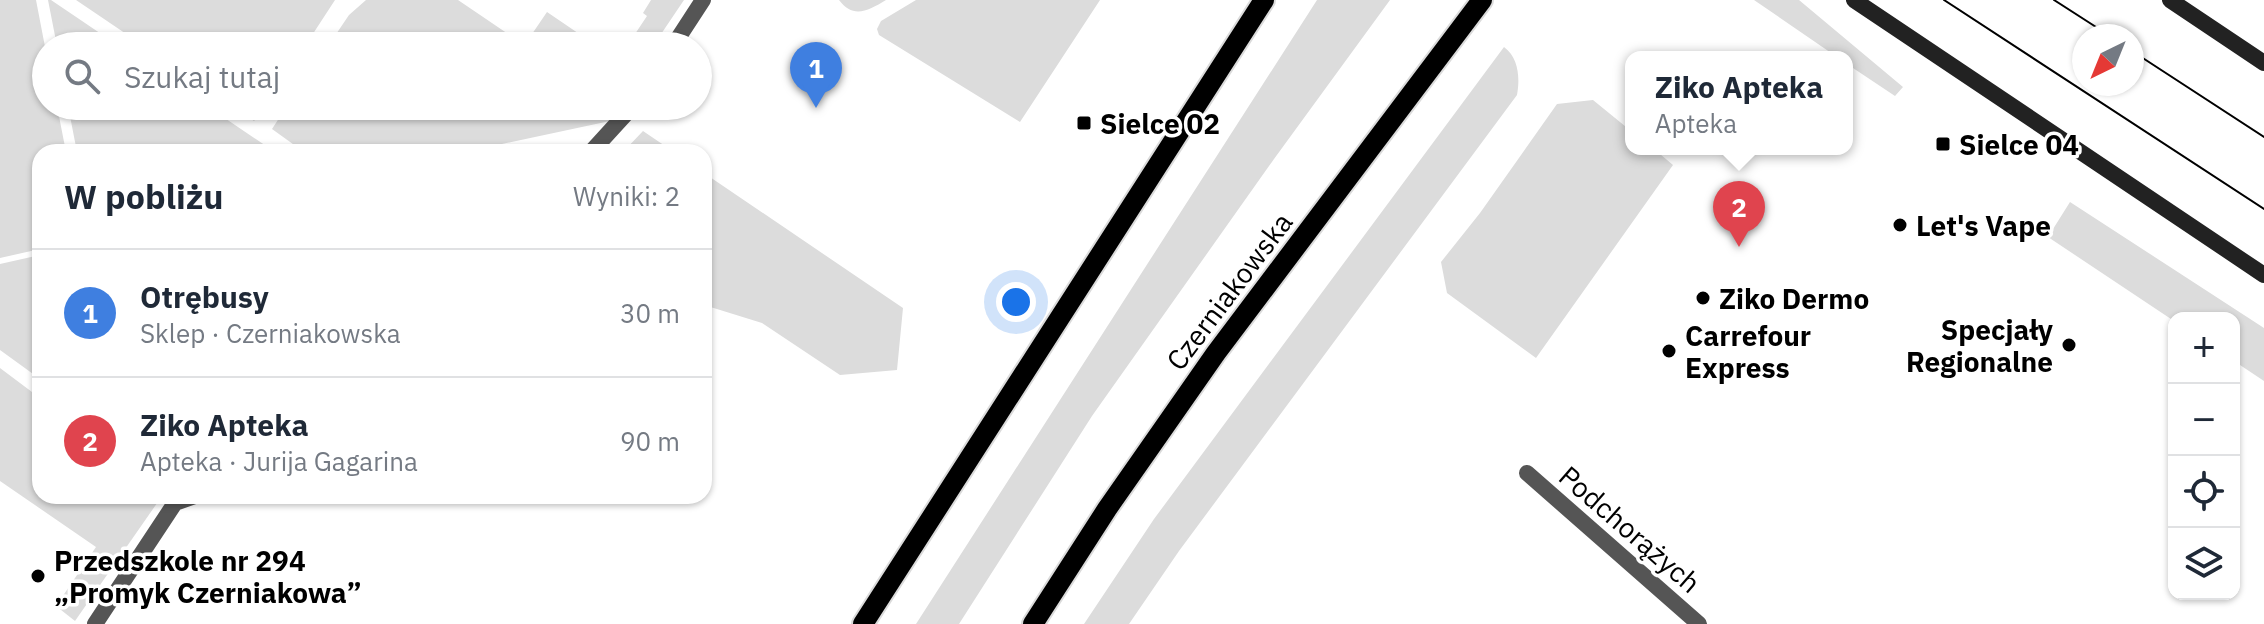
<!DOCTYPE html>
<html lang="pl">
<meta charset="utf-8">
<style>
body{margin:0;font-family:"IBM Plex Sans",sans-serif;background:#f6f6f7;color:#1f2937}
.controls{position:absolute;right:24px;bottom:24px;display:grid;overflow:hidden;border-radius:16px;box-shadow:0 2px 6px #0004}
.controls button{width:72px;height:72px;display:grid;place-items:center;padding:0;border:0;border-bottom:2px solid #e0e1e3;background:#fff;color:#1f2937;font:40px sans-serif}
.compass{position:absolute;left:2072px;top:24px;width:72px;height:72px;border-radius:50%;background:#fff;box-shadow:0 2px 6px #0004;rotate:223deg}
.you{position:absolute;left:1016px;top:302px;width:28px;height:28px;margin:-20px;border:6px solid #fff;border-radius:50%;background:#1a73e8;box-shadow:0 0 0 12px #1a73e833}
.badge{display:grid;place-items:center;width:52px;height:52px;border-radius:50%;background:#000;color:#fff;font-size:26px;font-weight:700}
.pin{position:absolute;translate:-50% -66px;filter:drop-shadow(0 2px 4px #0008)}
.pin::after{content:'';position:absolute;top:42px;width:28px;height:24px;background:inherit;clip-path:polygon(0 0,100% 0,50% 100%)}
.popup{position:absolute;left:1625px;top:51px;width:228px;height:104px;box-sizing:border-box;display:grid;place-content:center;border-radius:16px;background:#fff;filter:drop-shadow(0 2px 6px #0005);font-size:26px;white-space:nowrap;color:#747a83}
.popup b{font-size:30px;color:#1f2937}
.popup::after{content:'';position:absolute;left:50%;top:100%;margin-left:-16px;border:16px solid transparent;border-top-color:#fff}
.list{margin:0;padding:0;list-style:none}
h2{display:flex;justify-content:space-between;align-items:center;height:104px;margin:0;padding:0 32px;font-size:34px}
h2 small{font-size:26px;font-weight:400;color:#747a83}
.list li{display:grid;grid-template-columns:52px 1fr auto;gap:24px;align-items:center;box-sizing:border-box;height:128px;padding:0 32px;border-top:2px solid #e0e1e3}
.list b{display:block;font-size:30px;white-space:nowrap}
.list p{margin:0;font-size:26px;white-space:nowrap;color:#747a83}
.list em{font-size:26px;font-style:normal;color:#747a83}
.icon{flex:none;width:44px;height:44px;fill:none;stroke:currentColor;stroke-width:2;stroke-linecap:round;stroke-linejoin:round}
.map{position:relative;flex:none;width:2264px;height:624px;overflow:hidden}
.search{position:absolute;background:#fff;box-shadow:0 2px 6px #0004;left:32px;top:32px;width:680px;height:88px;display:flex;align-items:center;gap:20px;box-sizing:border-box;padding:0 28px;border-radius:44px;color:#747a83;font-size:30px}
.panel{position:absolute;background:#fff;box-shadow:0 2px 6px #0004;left:32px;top:144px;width:680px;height:360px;border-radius:24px}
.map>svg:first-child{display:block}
.green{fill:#dcdcdc}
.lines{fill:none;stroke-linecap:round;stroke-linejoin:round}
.primary-casing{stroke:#dbdbdb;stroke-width:24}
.street{stroke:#555;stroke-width:16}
.secondary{stroke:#222;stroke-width:16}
.primary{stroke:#000;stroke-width:20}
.tram{stroke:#000;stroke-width:2}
.poi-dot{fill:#000;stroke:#fff;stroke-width:3}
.labels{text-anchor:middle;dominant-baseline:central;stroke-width:7;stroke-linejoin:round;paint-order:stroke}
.poi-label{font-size:28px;font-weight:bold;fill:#000;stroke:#fff;text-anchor:start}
.street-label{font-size:28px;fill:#000;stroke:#fff}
</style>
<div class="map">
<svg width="2264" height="624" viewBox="0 0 2264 624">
<rect width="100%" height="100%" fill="#fff"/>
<path class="green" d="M0,0h36l10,52v54h11l9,46h-26v97l-40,9z
M48,0h3l68,46h-62z
M76,0h259l-30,46h-161z
M366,0h92l68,46h-198l21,-31z
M651,0h33l-31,46h-26l20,-30 -4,-3z
M839,0h47c-18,11 -33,19 -47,0z
M916,0h184l-80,122 -141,-87 -2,-6 4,-8z
M1317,0h73l-116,159 -182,257 -133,208h-43z
M1754,0h45l104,87 -8,9 -48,-32v-7h-10z
M547,12l50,34h-47l-18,-12z
M1504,47c15,11 16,32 13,48l-338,456 -50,73h-45l70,-105z
M1593,100l38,31v18h23l19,16 -137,193 -89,-65 -6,-31 39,-49 77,-109z
M68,106h139l68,46h-198z
M232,106h35l-13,15z
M287,106h328l5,3 -10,12 -146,31h-160l-32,-23z
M643,131l31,21h-51z
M704,173l199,135 -6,62 -57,5 -78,-52 -58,-18z
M2070,202l194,126v53l-30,-20v-43h-60v3l-126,-84z
M40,255v124l-40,-29v-86z
M0,368l40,30v98h122l-87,125 -19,-15 40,-59 -96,-66z"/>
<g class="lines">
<defs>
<path id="primary" d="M863,624l401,-624
M1033,624l74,-115 109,-156 266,-353"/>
</defs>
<use href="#primary" class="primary-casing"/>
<path class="street" d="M673,46l30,-46
M591,152l42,-46
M1527,473l172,151
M95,624l80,-121 20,-7"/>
<path class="secondary" d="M1854,0l410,275
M2170,0l94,63"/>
<use href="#primary" class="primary"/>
<path class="tram" d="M1944,0l320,209
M2054,0l56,36
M2132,51l132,86"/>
</g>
<g class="poi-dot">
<rect x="1076" y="115" width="16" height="16" rx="4"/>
<rect x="1935" y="136" width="16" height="16" rx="4"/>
<circle cx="1900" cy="225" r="8"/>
<circle cx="1703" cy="298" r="8"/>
<circle cx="2069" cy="345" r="8"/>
<circle cx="1669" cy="351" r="8"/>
<circle cx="38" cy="576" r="8"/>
</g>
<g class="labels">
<g class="poi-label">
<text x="1100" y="123">Sielce 02</text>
<text x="1959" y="144">Sielce 04</text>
<text x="1916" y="225">Let's Vape</text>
<text x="1719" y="298">Ziko Dermo</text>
<text x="2053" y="329" text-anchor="end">Specjały<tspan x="2053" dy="32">Regionalne</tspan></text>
<text x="1685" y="335">Carrefour<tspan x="1685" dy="32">Express</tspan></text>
<text x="54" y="560">Przedszkole nr 294<tspan x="54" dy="32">„Promyk Czerniakowa”</tspan></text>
</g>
<g class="street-label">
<text transform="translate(1229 291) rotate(-53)">Czerniakowska</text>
<text transform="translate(1630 529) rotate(41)">Podchorążych</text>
</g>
</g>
</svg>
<div class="controls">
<button>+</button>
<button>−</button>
<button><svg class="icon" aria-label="locate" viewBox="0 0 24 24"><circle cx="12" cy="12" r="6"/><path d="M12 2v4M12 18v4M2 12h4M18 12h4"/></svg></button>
<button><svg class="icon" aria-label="layers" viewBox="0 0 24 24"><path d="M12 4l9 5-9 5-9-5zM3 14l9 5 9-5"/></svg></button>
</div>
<svg class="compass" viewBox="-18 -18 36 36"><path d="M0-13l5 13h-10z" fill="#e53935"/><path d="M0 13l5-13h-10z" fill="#747a83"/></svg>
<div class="you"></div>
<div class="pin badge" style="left:816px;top:108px;background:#3f7fe0">1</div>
<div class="pin badge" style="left:1739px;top:247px;background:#e0444e">2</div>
<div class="popup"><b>Ziko Apteka</b>Apteka</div>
<div class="search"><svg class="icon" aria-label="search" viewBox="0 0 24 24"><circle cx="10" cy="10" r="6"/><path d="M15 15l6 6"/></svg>Szukaj tutaj</div>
<section class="panel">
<h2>W pobliżu<small>Wyniki: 2</small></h2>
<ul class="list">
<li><span class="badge" style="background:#3f7fe0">1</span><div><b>Otrębusy</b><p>Sklep · Czerniakowska</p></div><em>30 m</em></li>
<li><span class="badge" style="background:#e0444e">2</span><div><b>Ziko Apteka</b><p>Apteka · Jurija Gagarina</p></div><em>90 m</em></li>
</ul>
</section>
</div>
